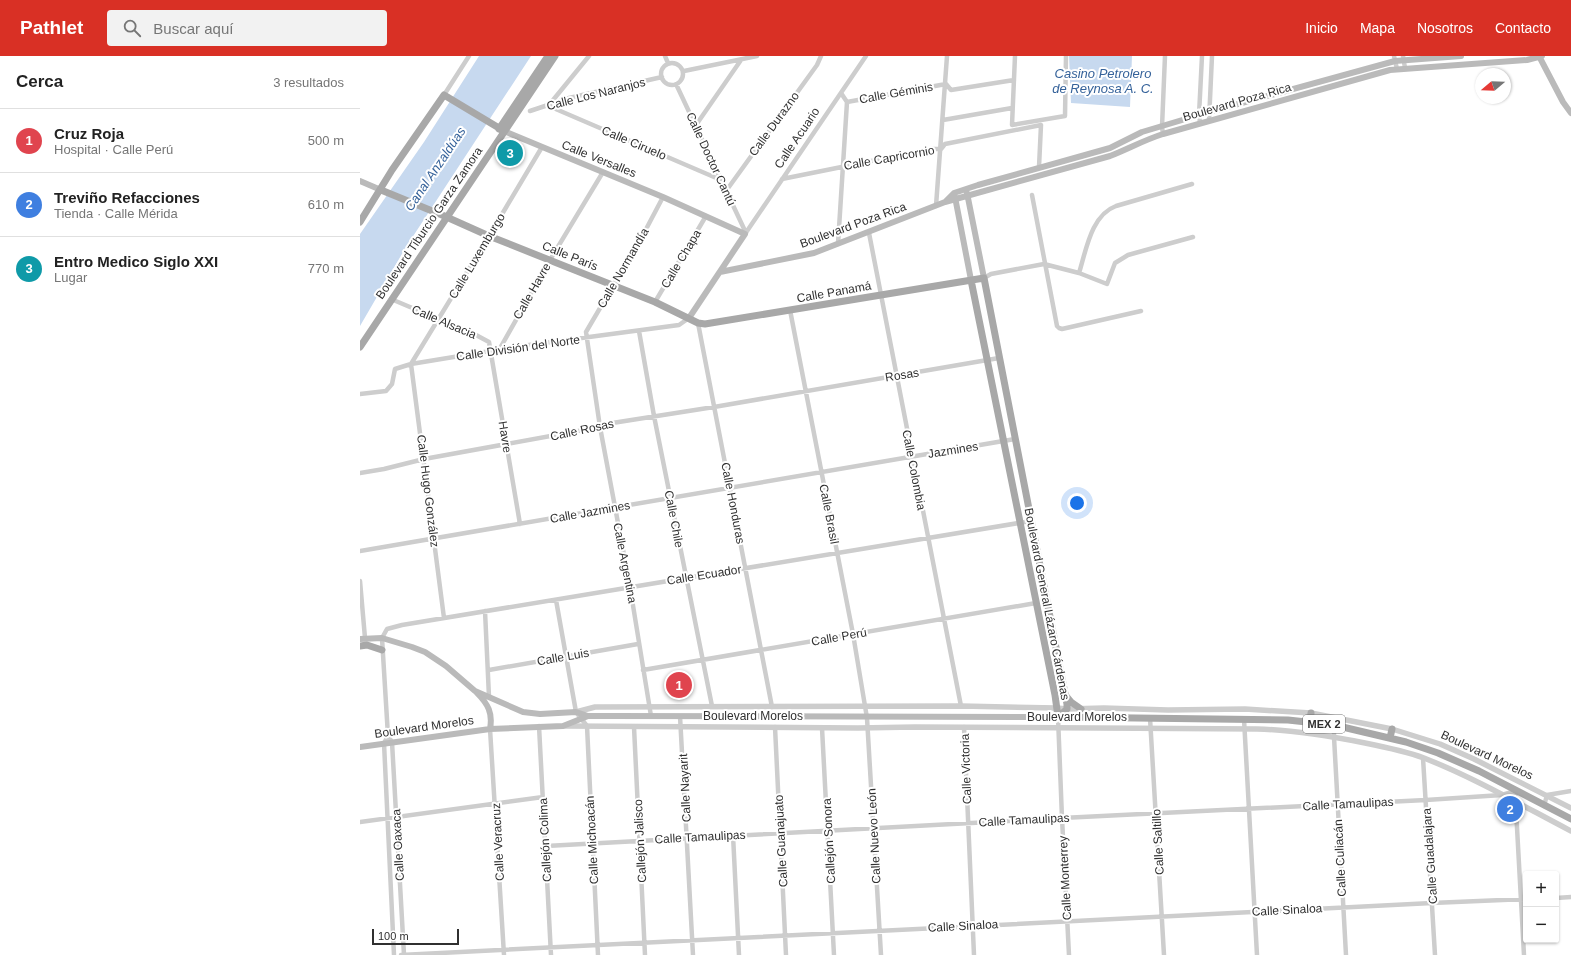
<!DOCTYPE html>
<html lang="es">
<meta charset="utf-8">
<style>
body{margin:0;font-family:Helvetica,sans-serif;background:#f2f2f2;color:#222}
.controls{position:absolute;right:12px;bottom:12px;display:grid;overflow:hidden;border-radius:4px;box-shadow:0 1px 3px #0004}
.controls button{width:36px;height:36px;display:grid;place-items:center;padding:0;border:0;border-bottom:1px solid #e0e0e0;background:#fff;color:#222;font:20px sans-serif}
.compass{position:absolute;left:1115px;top:12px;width:36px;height:36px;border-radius:50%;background:#fff;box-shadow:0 1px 3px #0004;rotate:251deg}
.scale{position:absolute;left:12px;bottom:10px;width:87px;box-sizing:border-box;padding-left:4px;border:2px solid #303030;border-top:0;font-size:11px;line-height:14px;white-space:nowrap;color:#303030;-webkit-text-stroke:3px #fff;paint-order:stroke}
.you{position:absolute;left:717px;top:447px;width:14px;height:14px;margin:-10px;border:3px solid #fff;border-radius:50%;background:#1a73e8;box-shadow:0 0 0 6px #1a73e833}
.badge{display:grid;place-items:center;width:26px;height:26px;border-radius:50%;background:#d93025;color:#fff;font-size:13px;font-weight:700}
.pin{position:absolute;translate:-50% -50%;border:2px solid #fff;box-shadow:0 1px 4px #0006}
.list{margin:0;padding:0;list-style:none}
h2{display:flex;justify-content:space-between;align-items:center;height:52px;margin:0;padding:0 16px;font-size:17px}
h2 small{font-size:13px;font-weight:400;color:#767676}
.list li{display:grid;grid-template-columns:26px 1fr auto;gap:12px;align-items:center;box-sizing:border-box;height:64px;padding:0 16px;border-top:1px solid #e0e0e0}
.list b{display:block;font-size:15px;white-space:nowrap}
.list p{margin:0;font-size:13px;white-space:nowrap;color:#767676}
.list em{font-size:13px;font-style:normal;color:#767676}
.icon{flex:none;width:22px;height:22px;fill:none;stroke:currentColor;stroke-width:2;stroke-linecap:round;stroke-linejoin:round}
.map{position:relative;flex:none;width:1211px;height:899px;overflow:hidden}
header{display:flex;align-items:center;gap:24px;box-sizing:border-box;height:56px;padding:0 20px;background:#d93025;color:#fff}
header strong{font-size:19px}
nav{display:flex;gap:22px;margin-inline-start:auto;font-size:14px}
.search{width:280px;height:36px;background:#f2f2f2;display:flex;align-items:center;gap:10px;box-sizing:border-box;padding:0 14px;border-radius:4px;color:#767676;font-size:15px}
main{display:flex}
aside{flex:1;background:#fff}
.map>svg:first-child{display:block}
.water{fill:#c7d9ef}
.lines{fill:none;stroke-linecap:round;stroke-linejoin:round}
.minor{stroke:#cdcdcd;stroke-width:4.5}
.tertiary{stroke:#cdcdcd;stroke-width:5.5}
.secondary{stroke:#bababa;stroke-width:6}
.primary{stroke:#a8a8a8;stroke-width:7}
.labels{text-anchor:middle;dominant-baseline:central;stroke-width:4;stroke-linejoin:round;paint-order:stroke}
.shield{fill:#fff;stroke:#6e6e6e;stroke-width:1}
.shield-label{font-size:11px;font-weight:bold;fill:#303030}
.street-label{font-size:12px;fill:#303030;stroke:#fff}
.water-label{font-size:13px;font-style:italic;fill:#35629a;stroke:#fff}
</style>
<header>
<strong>Pathlet</strong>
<div class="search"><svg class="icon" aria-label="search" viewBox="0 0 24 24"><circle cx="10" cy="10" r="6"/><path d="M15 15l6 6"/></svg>Buscar aquí</div>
<nav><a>Inicio</a><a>Mapa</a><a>Nosotros</a><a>Contacto</a></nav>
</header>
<main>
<aside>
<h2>Cerca<small>3 resultados</small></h2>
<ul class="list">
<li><span class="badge" style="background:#e0444e">1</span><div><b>Cruz Roja</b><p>Hospital · Calle Perú</p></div><em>500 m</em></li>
<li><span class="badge" style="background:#3f7fe0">2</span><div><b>Treviño Refacciones</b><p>Tienda · Calle Mérida</p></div><em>610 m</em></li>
<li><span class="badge" style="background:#0f9aa8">3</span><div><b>Entro Medico Siglo XXI</b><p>Lugar</p></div><em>770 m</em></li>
</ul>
</aside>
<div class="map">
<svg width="1211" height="899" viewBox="0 0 1211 899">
<rect width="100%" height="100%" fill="#fff"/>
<path class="water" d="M119,0h52l-125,191 -46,79v-92l64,-92z
M709,0h63l-2,51 -59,-4z"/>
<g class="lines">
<path class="minor" d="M229,0l-40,49 2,2 170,73
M305,0l3,7
M655,0l-3,69 53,-9 1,-60
M1034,0l3,13
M1043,0l2,12
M301 18a11 11 0 1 1 22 0a11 11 0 1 1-22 0Z
M324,15l73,-15
M316,28l70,149
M84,39l25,-39
M487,46l99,-18 5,6 63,-10
M170,55l39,-13 93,-21
M583,64l69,-12
M849,65l3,-65
M840,67l-1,-8 3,-59
M336,69l45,-65
M803,78l-1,-7 3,-71
M422,123l149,-30h10l4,-5 96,-19 -2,42
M366,135l91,-126 4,-9
M672,139l25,131 2,2 3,1 79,-18
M576,150l11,-150
M509,177l92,473
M385,178l121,-178
M478,188l9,-142 -6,-9
M719,217c7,-22 12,-58 37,-67l76,-22
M624,222l7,-4 53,-10 35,9 28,11 8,-21 13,-8 65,-18
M31,243l85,36 13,7 31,182
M295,246l51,-86
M430,254l63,324 14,84 14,237
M338,267l74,384
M279,275l15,85 58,290
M139,294l51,-90 53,-88
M51,308l33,254
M51,308l78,-128 53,-89
M0,338l26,-3 6,-7 3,-15 16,-5 103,-17 165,-22 10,-7
M0,417l24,-4 40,-10 176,-32 6,-3 108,-17 285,-49
M0,495l655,-112
M0,525l5,57
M196,544l20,112 11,14 11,229
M125,555l4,86
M129,614l149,-26
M283,614l393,-67
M291,660l-21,-129 -30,-160 -14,-95 58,-99 19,-36
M320,660l13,239
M698,661l4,101 7,137
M790,662l14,237
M884,663l13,236
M974,669v12l12,218
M179,670l12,229
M274,671l11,228
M415,671l11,228
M604,671l10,228
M462,672l12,227
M130,673l14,226
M28,680l-4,7 10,212
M1063,702l12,197
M1184,750l3,-11 24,-4
M0,766l183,-25
M373,779l6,120
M186,790l516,-28 364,-18 76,-5 13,-4 9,164
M1196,842l15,-1
M41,899l1031,-52 94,-4
M44,899l-12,-213 -4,-6 -6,-98 5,-9 15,-4 629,-104"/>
<path class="tertiary" d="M216,656l19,-5 366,-1 96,2 10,1 37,-1 64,2 77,-1 66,4 81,16 48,15 34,15 97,49
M205,670l293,2 57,-1 342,2c37,1 72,7 108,14 20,4 40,8 59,15 51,20 99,48 147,73"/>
<path class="secondary" d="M1179,0l24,46 8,11
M144,75l159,66 82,37 -56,84
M0,125l21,9
M607,137l17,85
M595,141l16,83
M586,145l8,-8 24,-8 132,-37 32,-16 67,-20 186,-51 66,-5
M360,216l94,-19 131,-51 165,-46c18,-7 34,-16 53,-22l227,-64 137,-10 15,-4
M0,583l22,-1 30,9 13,5 21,14 29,25 48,21 17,2 36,-2 12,4h21l449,1
M117,637c11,11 16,20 13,36
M0,691l130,-18 73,-3 25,-10"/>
<path class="primary" d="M139,73l49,-73
M21,134l61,25 47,21 166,66 43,21 7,1 279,-46 83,426v5l-9,8
M0,166l32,-52 52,-75 60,36
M611,224l84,415 3,22
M0,291l195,-291
M0,590l7,-1 15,5
M706,640l5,6 10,7
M698,661l230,3 46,5 72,17 32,11 41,18 92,48
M950,666l1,-9
M1030,682l2,-9"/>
</g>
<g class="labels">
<rect class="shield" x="943" y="659" width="42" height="18" rx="3"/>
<g class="shield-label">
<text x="964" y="668">MEX 2</text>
</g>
<g class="street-label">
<text transform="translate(536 37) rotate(-10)">Calle Géminis</text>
<text transform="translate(236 38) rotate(-14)">Calle Los Naranjos</text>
<text transform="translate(877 46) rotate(-16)">Boulevard Poza Rica</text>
<text transform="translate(414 68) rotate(-54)">Calle Durazno</text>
<text transform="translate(437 82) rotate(-56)">Calle Acuario</text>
<text transform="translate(274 87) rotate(23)">Calle Ciruelo</text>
<text transform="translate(529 102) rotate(-10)">Calle Capricornio</text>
<text transform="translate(239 103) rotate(22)">Calle Versalles</text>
<text transform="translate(351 103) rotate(65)">Calle Doctor Cantú</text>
<text transform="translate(69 167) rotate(-56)">Boulevard Tiburcio Garza Zamora</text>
<text transform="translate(493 169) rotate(-20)">Boulevard Poza Rica</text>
<text transform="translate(117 200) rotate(-59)">Calle Luxemburgo</text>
<text transform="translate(210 200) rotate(22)">Calle París</text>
<text transform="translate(321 203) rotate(-59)">Calle Chapa</text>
<text transform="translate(263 212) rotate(-60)">Calle Normandía</text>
<text transform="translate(172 235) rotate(-60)">Calle Havre</text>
<text transform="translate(474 236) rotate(-10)">Calle Panamá</text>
<text transform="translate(84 266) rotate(23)">Calle Alsacia</text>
<text transform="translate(158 292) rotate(-8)">Calle División del Norte</text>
<text transform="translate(542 319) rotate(-9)">Rosas</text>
<text transform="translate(222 374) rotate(-12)">Calle Rosas</text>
<text transform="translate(145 381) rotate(81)">Havre</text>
<text transform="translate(593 394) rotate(-9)">Jazmines</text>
<text transform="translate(554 414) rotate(79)">Calle Colombia</text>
<text transform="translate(68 435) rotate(83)">Calle Hugo González</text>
<text transform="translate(373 447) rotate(79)">Calle Honduras</text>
<text transform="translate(230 456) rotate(-10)">Calle Jazmines</text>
<text transform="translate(469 458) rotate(79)">Calle Brasil</text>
<text transform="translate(314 463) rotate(79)">Calle Chile</text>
<text transform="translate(265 507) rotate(79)">Calle Argentina</text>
<text transform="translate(344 519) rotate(-9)">Calle Ecuador</text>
<text transform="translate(687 548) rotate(79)">Boulevard General Lázaro Cárdenas</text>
<text transform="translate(479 581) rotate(-10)">Calle Perú</text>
<text transform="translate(203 601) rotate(-10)">Calle Luis</text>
<text x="393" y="660">Boulevard Morelos</text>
<text x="717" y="661">Boulevard Morelos</text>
<text transform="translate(64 671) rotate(-8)">Boulevard Morelos</text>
<text transform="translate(1127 699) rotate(25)">Boulevard Morelos</text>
<text transform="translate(606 713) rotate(-92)">Calle Victoria</text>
<text transform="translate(325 732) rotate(-93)">Calle Nayarit</text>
<text transform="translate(988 748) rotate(-3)">Calle Tamaulipas</text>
<text transform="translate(664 764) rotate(-3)">Calle Tamaulipas</text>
<text transform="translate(514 780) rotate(-93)">Calle Nuevo León</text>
<text transform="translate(340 781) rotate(-3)">Calle Tamaulipas</text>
<text transform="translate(185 784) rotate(-93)">Callejón Colima</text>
<text transform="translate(232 784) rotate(-93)">Calle Michoacán</text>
<text transform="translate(280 785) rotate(-93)">Callejón Jalisco</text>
<text transform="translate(421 785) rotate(-93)">Calle Guanajuato</text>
<text transform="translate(469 785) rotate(-93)">Callejón Sonora</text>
<text transform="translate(138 786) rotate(-93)">Calle Veracruz</text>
<text transform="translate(798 786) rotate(-93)">Calle Saltillo</text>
<text transform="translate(38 789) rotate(-93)">Calle Oaxaca</text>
<text transform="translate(1070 800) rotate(-94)">Calle Guadalajara</text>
<text transform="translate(980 802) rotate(-93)">Calle Culiacán</text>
<text transform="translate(705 822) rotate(-93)">Calle Monterrey</text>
<text transform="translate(927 854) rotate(-3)">Calle Sinaloa</text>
<text transform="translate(603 870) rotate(-3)">Calle Sinaloa</text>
</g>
<g class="water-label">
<text x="743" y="17">Casino Petrolero<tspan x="743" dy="15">de Reynosa A. C.</tspan></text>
<text transform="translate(75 113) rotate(-56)">Canal Anzaldúas</text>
</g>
</g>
</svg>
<div class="controls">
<button>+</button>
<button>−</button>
</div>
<svg class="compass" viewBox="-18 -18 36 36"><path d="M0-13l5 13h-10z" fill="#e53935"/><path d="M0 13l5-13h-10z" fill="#767676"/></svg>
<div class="scale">100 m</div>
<div class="you"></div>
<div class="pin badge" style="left:319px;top:629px;background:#e0444e">1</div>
<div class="pin badge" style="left:1150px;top:753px;background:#3f7fe0">2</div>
<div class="pin badge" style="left:150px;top:97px;background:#0f9aa8">3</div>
</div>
</main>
